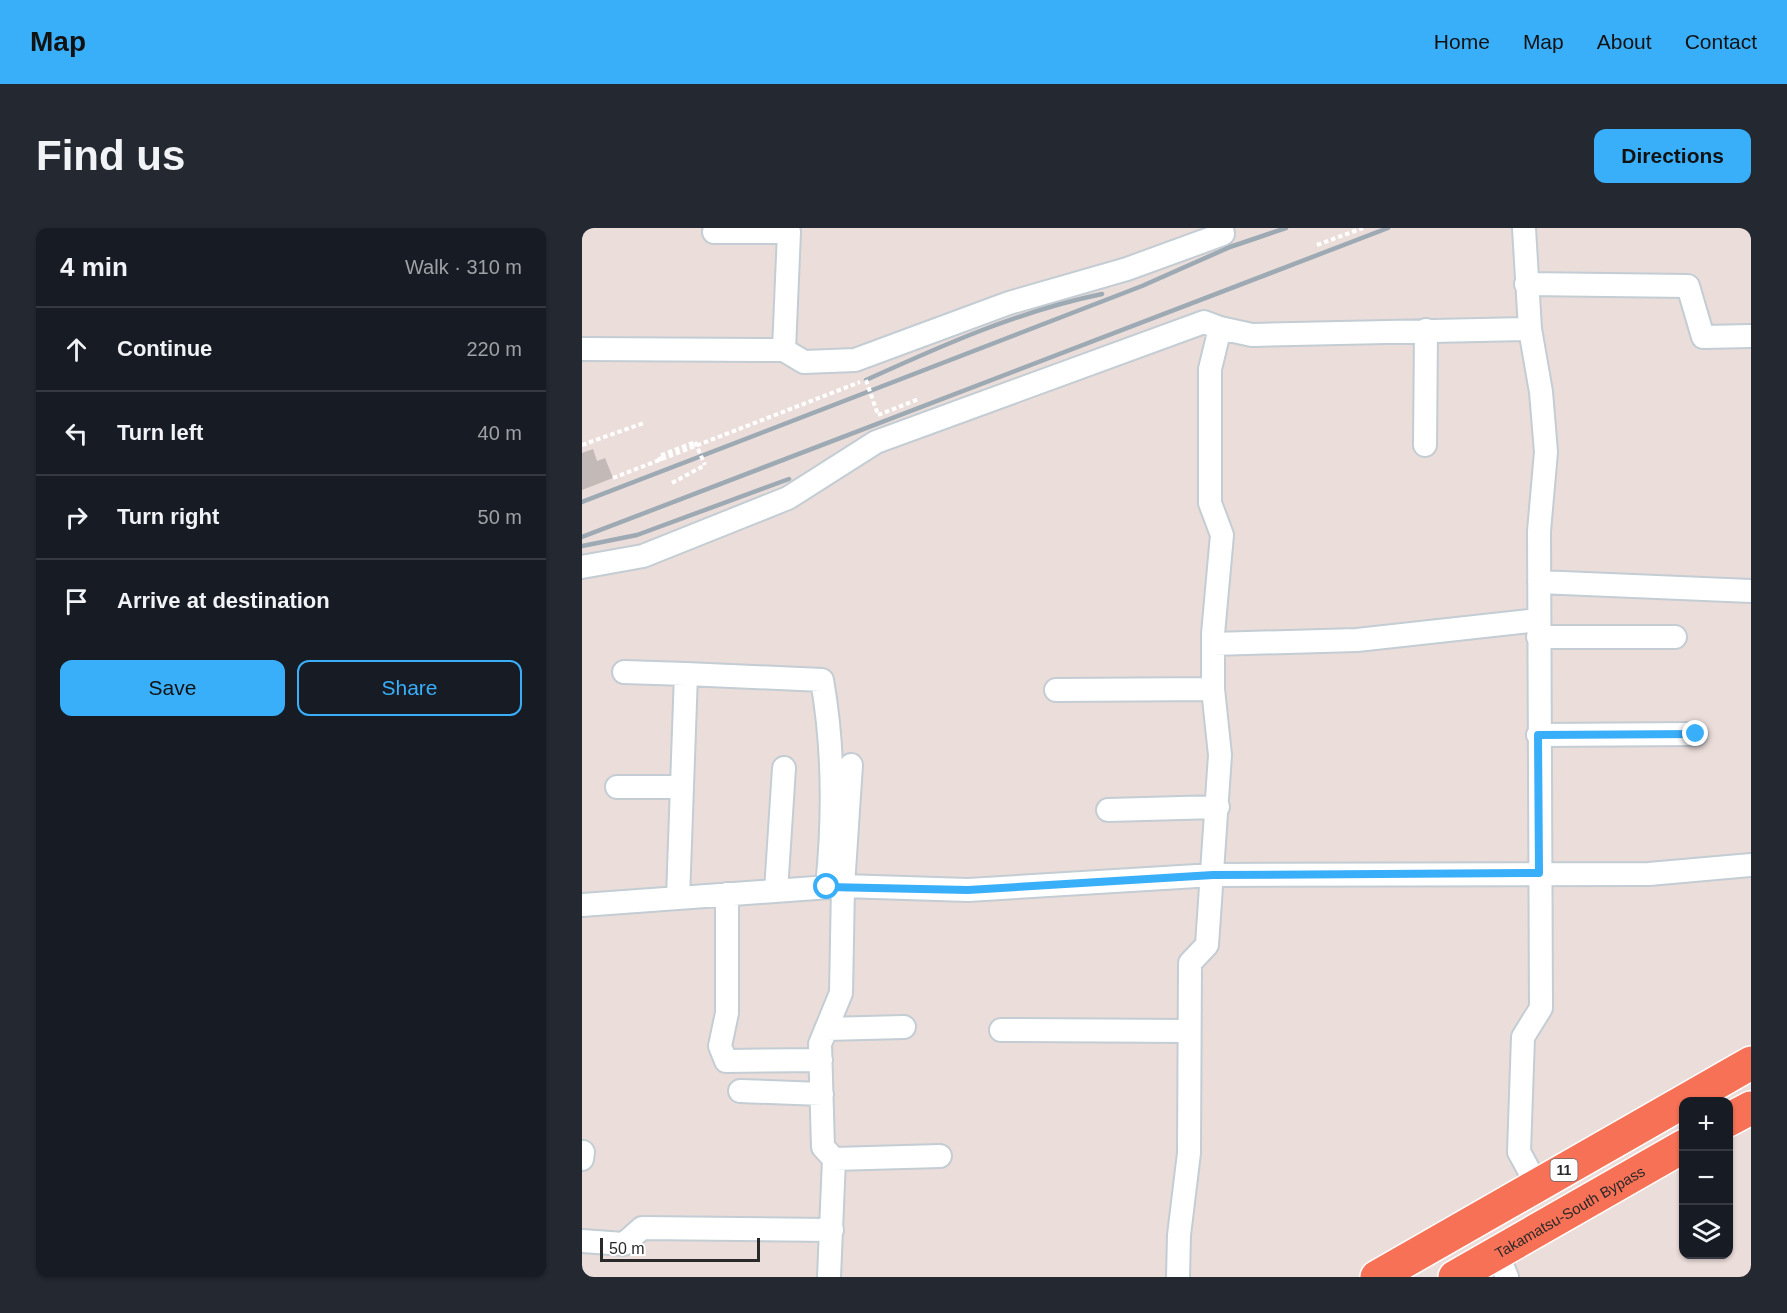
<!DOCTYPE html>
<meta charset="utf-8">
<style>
body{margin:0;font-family:Helvetica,sans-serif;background:#242831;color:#f1f3f6}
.controls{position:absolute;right:18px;bottom:18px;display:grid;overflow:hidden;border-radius:12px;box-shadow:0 2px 4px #0004}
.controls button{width:54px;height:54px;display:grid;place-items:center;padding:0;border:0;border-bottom:2px solid #363941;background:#171b24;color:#f1f3f6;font:30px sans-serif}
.scale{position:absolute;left:18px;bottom:15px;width:160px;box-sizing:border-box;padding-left:6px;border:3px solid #292929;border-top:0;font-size:16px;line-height:21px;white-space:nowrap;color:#292929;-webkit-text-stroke:4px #fff;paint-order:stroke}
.stop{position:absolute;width:18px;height:18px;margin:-14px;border:4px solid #39affa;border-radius:50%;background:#fff}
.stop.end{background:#39affa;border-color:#fff;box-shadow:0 2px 6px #0008}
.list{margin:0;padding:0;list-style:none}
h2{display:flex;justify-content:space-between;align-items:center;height:78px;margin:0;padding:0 24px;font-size:26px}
h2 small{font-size:20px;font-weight:400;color:#9ea1a6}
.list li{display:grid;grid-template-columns:39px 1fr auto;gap:18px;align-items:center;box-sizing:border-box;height:84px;padding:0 24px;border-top:2px solid #363941}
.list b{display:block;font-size:22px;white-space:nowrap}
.list em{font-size:20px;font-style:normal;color:#9ea1a6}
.actions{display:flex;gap:12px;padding:18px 24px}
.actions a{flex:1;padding:14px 0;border:2px solid #39affa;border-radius:12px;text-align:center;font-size:21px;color:#39affa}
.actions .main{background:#39affa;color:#111}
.icon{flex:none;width:33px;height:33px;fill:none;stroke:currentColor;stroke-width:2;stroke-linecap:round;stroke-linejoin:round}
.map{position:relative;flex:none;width:1169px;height:1049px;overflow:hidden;border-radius:12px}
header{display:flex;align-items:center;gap:36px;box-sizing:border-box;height:84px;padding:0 30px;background:#39affa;color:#111}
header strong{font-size:28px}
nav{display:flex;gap:33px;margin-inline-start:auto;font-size:21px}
.intro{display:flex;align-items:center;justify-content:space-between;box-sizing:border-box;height:144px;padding:0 36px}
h1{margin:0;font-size:42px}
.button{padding:15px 27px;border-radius:12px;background:#39affa;color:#111;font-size:21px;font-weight:700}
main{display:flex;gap:36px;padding:0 36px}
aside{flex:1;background:#171b24;border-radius:12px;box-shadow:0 2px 4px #0004}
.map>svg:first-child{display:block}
.building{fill:#c3b9b6}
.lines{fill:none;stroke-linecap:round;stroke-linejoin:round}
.minor-casing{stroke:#c3cdd3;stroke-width:26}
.trunk-casing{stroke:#fff;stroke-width:36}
.path{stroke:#fff;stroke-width:4;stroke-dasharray:4.5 3;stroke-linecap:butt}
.minor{stroke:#fff;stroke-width:22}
.trunk{stroke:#f77156;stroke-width:33}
.rail{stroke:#9daab3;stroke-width:4.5}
.path-bridge{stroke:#fff;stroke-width:4;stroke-dasharray:4.5 3;stroke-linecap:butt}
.route{stroke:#39affa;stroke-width:8}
.labels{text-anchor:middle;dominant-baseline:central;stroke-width:5;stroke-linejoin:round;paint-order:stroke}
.shield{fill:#fff;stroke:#696969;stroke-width:1.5}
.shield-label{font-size:14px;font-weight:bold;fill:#292929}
.street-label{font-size:15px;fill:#292929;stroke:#fff}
</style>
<header>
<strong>Map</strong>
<nav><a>Home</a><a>Map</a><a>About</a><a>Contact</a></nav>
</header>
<div class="intro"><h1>Find us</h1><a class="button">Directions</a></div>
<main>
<aside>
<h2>4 min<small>Walk · 310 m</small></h2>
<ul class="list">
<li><svg class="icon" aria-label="ahead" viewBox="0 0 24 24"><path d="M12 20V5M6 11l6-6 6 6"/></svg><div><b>Continue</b></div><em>220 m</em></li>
<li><svg class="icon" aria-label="left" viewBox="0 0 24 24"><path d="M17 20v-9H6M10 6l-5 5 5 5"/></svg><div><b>Turn left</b></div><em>40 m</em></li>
<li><svg class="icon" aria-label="right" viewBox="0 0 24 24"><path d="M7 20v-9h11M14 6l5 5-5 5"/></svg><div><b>Turn right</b></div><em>50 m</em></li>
<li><svg class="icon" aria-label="arrive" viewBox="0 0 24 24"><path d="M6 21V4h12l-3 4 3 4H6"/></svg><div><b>Arrive at destination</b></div></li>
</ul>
<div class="actions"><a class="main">Save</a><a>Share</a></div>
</aside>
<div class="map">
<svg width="1169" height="1049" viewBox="0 0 1169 1049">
<rect width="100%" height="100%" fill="#ebddda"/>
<path class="building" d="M11,221l4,12 8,-3 8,20 -31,12v-37z"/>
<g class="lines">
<defs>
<path id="minor" d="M942,0l6,101
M132,4h75l-5,118
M944,56l162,2 15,51 48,-1
M638,100l32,7 278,-6 11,63 5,60 -7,79 2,477 -18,29 -4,115 18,33
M0,121l202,1 20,12 51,-2 154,-57 118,-34 96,-35 -1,-6
M843,217l1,-115
M0,339l61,-11 145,-58 88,-56 328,-120 16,6 -10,41v134l12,32 -9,99v55l7,66 -13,190 -17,18 -1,190 -10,82 -1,42
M957,354l212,9
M956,409h137
M631,416l144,-4 181,-20
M42,444l62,2
M474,462l157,-1
M956,507l158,-1
M35,559h65
M526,582l110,-3
M194,663l8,-123
M145,666v119l-7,33 6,15 95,-1
M96,670l8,-224 136,6c12,68 12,138 5,207
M0,677l261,-19 125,4 245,-15 436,-1 102,-9
M244,801l78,-2
M419,802l187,1
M158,863l82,3
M0,931l1,-7
M252,931l106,-3
M0,1013l42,3 18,-16 190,2
M915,1025l10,24
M247,1049l5,-118 -11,-12 -3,-103 21,-51 2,-107 8,-121"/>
<g id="trunk">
<path d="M1146,892l23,-12"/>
<path d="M795,1049l374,-214"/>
<path id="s1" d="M873,1049l229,-131"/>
</g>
</defs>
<use href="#minor" class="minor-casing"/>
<use href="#trunk" class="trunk-casing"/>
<path class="path" d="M735,17l46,-17
M296,187l41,-16
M0,217l62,-22
M79,233l-2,-5 36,-14
M31,250l247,-96
M90,255l33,-18"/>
<use href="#minor" class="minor"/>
<use href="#trunk" class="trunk"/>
<path class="rail" d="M284,152c77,-35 153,-69 236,-86
M0,274l560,-216 88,-39 56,-19
M0,309l806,-309
M0,318l55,-11 152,-56"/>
<path class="path-bridge" d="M284,152l12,35
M113,214l10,23"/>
</g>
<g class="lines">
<path class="route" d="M245,659l141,3 245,-15 326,-2 -1,-138 158,-1"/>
</g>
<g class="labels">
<rect class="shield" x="968.5" y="931" width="27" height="22" rx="4.5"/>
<g class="shield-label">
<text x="982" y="942">11</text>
</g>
<g class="street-label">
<text stroke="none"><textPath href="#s1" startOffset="132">Takamatsu-South Bypass</textPath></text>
</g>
</g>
</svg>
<div class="controls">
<button>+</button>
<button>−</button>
<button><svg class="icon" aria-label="layers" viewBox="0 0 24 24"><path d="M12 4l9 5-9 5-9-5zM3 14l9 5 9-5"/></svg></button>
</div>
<div class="scale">50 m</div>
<div class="stop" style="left:245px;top:659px"></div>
<div class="stop end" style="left:1114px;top:506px"></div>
</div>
</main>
